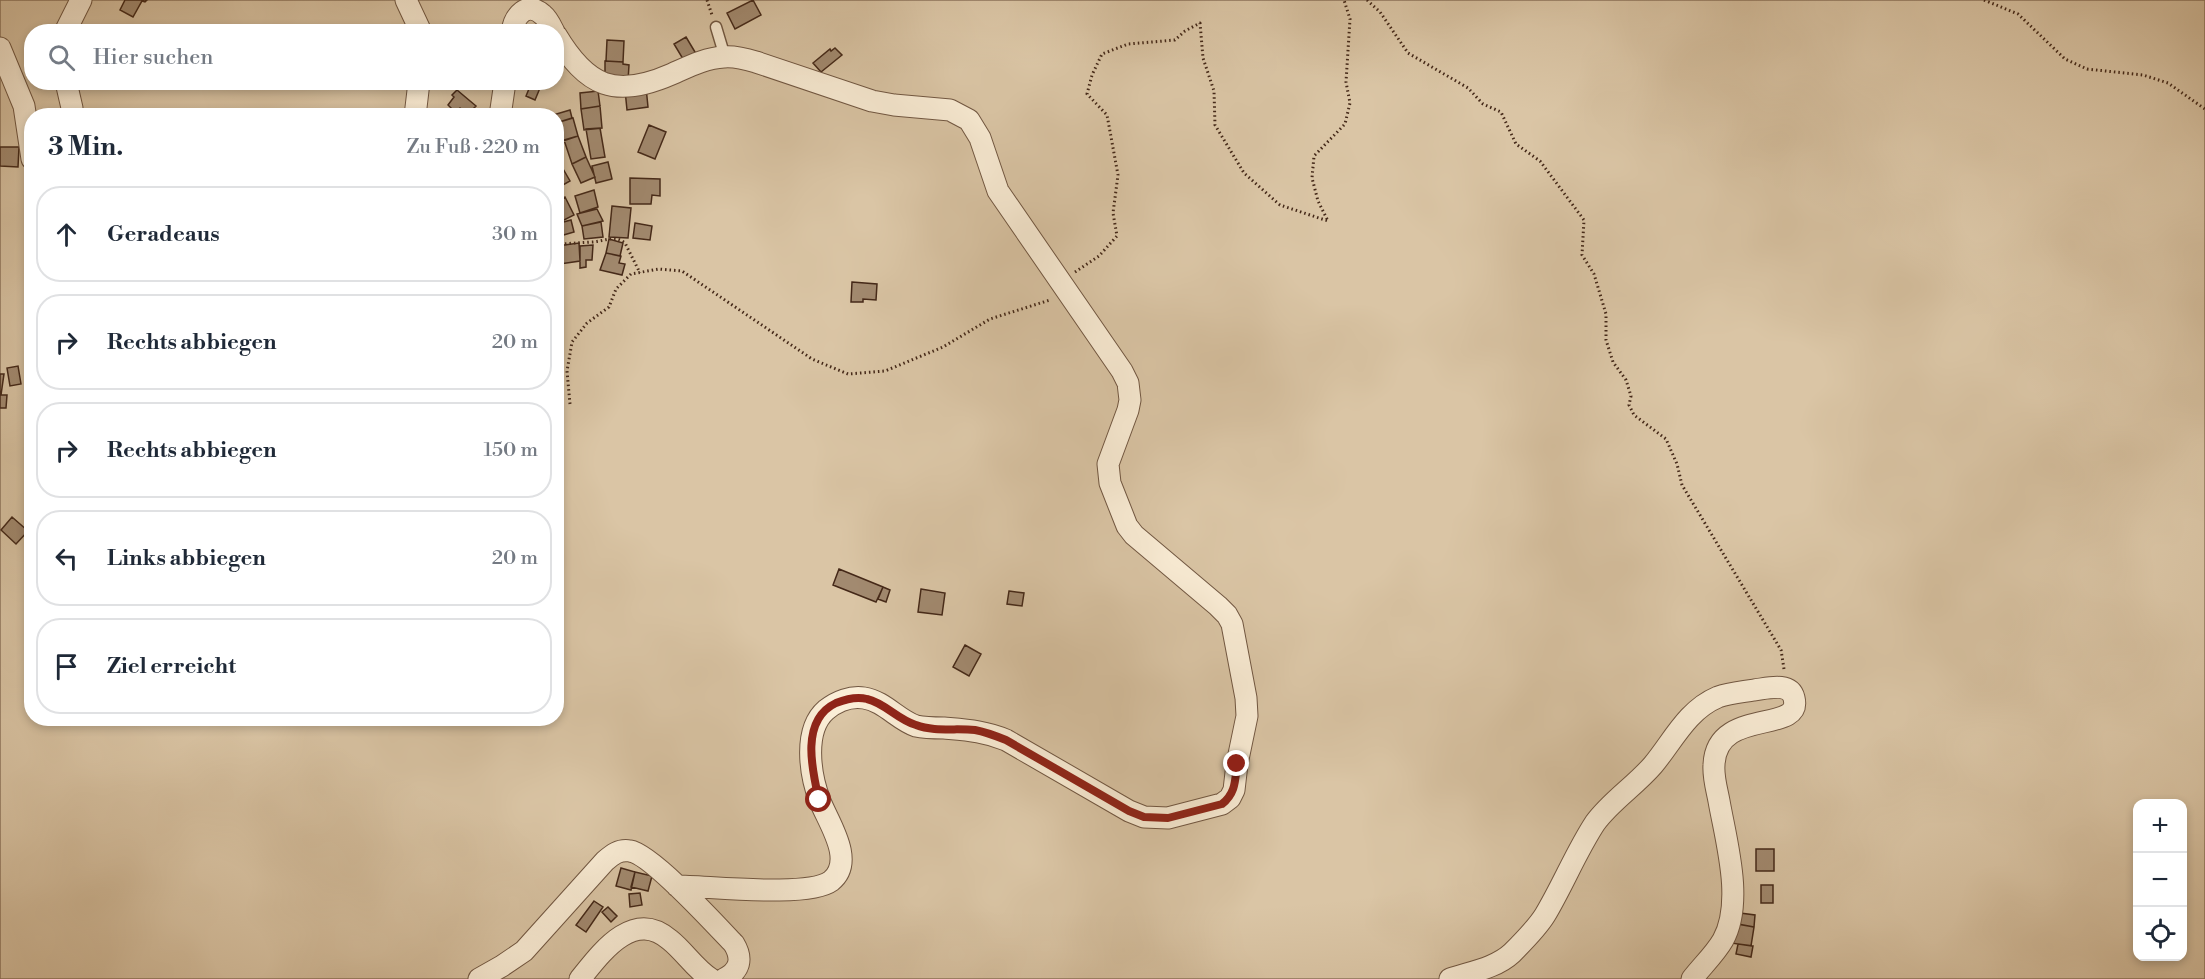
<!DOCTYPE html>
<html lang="de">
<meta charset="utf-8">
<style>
body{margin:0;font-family:"Libre Bodoni",serif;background:#f6f6f7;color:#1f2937}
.controls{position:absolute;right:18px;bottom:18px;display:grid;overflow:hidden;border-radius:12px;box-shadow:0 3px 9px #0003}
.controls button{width:54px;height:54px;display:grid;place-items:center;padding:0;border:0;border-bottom:2px solid #e0e1e3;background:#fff;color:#1f2937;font:30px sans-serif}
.stop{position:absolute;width:18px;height:18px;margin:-14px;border:4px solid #8f2418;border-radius:50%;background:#fff}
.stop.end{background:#8f2418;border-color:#fff;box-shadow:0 2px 6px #0008}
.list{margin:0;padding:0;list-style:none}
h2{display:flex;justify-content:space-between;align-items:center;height:78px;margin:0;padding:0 24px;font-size:26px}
h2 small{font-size:20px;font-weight:400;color:#747a83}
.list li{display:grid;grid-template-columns:39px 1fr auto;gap:18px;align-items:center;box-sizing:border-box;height:96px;margin:0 12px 12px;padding:0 12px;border:2px solid #e0e1e3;border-radius:24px}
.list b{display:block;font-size:22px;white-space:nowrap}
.list em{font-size:20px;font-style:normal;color:#747a83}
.icon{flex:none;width:33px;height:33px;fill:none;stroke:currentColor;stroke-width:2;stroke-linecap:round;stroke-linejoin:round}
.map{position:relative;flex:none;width:2205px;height:979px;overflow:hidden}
.search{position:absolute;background:#fff;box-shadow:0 3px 9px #0003;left:24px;top:24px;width:540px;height:66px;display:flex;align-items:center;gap:15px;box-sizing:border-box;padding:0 21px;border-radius:24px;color:#747a83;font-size:22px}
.panel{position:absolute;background:#fff;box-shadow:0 3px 9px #0003;left:24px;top:108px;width:540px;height:618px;border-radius:24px}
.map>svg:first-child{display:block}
.green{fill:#dac5a5;stroke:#8f765e;stroke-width:1.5;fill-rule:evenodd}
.building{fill:#a28a70;stroke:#442818;stroke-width:1.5}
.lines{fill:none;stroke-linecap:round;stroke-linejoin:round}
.service-casing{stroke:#715742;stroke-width:13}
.minor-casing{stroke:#715742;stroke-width:23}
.path{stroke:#442818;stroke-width:3;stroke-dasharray:1.5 3;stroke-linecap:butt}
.service{stroke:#fbeed7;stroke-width:10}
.minor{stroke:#fbeed7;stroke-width:21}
.route{stroke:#8f2418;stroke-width:8}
</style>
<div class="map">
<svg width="2205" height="979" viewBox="0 0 2205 979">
<rect width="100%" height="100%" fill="#f9e5c2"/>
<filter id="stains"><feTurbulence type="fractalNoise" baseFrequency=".00333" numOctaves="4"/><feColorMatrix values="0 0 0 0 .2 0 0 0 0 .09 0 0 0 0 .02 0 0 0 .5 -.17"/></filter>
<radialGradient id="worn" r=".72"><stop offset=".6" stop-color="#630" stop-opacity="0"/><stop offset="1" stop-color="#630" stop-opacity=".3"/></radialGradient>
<path class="green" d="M0,0h2205v979h-2205zM32,32h524v50h-524zM32,116h524v602h-524zM2138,804h44v152h-44z"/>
<path class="building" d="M125,0h22l-2,2 -3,-1 -9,16 -13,-7z
M753,0l8,15 -26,14 -8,-16z
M686,37l12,20 -12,7 -12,-20z
M607,40l17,1 -1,21 -17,-1z
M835,48l7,7 -21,17 -8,-9 17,-14 1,2z
M605,61l18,1v2l6,1 -1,16 -23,-2z
M531,84l9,4 -5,12 -9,-4z
M646,87l2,20 -21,3 -2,-20z
M457,90l19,16 -8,8 -8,-6 -4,5 -8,-8 6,-8 -2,-2z
M598,91l2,15 -19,3 -1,-16z
M600,106l2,22 -18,2 -3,-21z
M570,110l2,8 -16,5v-7l-3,-1z
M573,118l5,18 -21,7 -1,-20z
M649,125l17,7 -11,27 -17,-7z
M600,128l5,29 -14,2 -5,-30z
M578,136l8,21 -14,7 -8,-24z
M0,147h19l-1,20 -18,-1z
M586,157l9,20 -14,6 -9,-19z
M608,162l4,17 -16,4 -4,-17z
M562,167l8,14 -14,8v-18z
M630,178l30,1v17l-8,-1 -1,9h-21z
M594,190l4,17 -18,6 -5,-17z
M565,197l9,18 -14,7 -4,-6v-14z
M612,206l19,2 -3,30 -19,-1z
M597,209l6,12 -21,5 -5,-12z
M571,220l3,12 -14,4 -4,-12z
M601,222l2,15 -19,2 -2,-13z
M635,223l17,3 -2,14 -17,-2z
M609,239l14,4 -3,13 -14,-3z
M579,243l1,18 -20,3 -3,-18z
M593,245l-1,15h-6v7l-6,1v-22z
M606,253l15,3 -2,7 6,1 -3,11 -22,-5z
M852,282l25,2 -1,16 -13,-1v3h-12z
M18,366l3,18 -11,2 -3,-18z
M0,374h4l-3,21h6l-1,13h-6z
M12,517l16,14 -12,13 -15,-14z
M839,569l44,18 -7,15 -43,-17z
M883,587l7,3 -4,12 -8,-3z
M921,589l24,4 -3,22 -24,-3z
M1009,591l15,2 -2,13 -15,-2z
M965,645l16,9 -12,22 -16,-9z
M1756,849h18v22h-18z
M621,868l14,4 -4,18 -15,-4z
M635,872l17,4 -4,15 -17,-4z
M1761,885h12v18h-12z
M640,893l2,12 -12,2 -1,-13z
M594,901l9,6 -17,25 -10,-7z
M608,907l9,9 -6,6 -9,-10z
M1740,913l15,2 -1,12 -16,-3z
M1737,924l17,3 -3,19 -20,-3z
M1738,944l15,2 -2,11 -15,-3z"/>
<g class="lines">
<defs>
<path id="service" d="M716,27l9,30"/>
<path id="minor" d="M406,0l15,32
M65,32l16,-32
M512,32c2,-16 15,-32 31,-17 5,4 8,11 11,17
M556,35c31,52 59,64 116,39 16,-7 33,-16 52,-17 11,-1 22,2 32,5l116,39 22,4 56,5 19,10 11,18 18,53 124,180 6,12 2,17 -2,10 -20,54 2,19 17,43 7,9 84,71 9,9 5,9 14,74 1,18 -10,48 -3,26 -4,8 -8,6 -54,14 -24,-1 -15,-6 -123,-71c-21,-9 -40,-10 -62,-12 -9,0 -19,0 -28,-2 -18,-6 -32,-25 -52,-28 -13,-2 -27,3 -38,12 -23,20 -16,65 -6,91 8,21 36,60 11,80 -23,17 -123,5 -154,5
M0,48l24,58 8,53
M66,82l6,26v8
M415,116l4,-34
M500,116l5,-34
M479,979l23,-13 22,-15 81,-90c7,-6 14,-12 25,-10 21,3 86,74 104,93 9,15 6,27 -10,35
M580,979c21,-26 53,-71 90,-39 15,12 25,29 41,39
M1450,979c21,-7 46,-11 62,-26 11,-11 25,-25 33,-38 18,-30 31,-63 50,-92 16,-22 40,-37 58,-58 20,-24 34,-55 65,-68 11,-4 24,-5 36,-7 11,-1 36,-9 40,8 9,37 -78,8 -80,67 -1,12 3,25 5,36 7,40 25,101 4,139 -8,14 -21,26 -31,39"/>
</defs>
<use href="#service" class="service-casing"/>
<use href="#minor" class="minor-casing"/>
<path class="path" d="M707,0l5,15
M1367,0l13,12 28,41 60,35 15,16 18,8 15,32 24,17 44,59 -2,35 12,19 12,40v26l7,22 13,18 5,16 -2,9 5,10 32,24 11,25 5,21 99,165 3,19
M1984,0l34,14 47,45 22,10 56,6 25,8 37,26
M556,245c13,-2 23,-2 35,-3 12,0 23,-8 34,1l15,30
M1075,272l24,-16 18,-20 -4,-23 5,-38 -11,-60 -20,-21 5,-19 10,-21 26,-10 47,-4 10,-9 15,-8 3,35 11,33 1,34 29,48 36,32 48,16 -10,-20 -6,-23 2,-22 31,-32 5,-21 -4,-21 4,-63 -6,-19
M570,404l-3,-33 5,-29 15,-19 22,-16 7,-18 15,-15 28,-5 23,2 130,88 36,15 37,-3 58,-24 47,-28 60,-19"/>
<use href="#service" class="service"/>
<use href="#minor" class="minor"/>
</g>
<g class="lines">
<path class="route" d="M819,800c-7,-30 -19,-80 17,-97 10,-4 20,-7 31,-4 18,4 31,21 49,26 18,7 40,3 59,5 11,2 21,6 31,10l123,71 15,6 24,1 54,-14c14,-11 13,-24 15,-40"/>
</g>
<rect width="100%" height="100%" filter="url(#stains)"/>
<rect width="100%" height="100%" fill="url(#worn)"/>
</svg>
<div class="controls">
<button>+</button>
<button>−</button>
<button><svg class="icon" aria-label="locate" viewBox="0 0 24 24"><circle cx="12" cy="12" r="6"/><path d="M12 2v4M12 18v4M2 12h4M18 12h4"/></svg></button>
</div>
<div class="stop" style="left:819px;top:800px"></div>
<div class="stop end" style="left:1237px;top:764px"></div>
<div class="search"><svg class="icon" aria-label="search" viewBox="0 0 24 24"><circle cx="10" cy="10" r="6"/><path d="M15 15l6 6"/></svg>Hier suchen</div>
<section class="panel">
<h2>3 Min.<small>Zu Fuß · 220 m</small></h2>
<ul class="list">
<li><svg class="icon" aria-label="ahead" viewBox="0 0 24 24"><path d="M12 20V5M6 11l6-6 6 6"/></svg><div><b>Geradeaus</b></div><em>30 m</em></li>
<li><svg class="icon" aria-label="right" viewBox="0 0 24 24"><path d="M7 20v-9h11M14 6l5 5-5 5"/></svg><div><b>Rechts abbiegen</b></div><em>20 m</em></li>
<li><svg class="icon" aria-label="right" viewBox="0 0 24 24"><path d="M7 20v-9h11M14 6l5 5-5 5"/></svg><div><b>Rechts abbiegen</b></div><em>150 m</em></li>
<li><svg class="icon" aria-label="left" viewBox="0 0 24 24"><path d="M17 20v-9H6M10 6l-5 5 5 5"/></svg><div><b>Links abbiegen</b></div><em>20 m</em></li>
<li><svg class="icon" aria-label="arrive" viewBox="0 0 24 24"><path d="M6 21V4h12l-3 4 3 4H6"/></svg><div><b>Ziel erreicht</b></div></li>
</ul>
</section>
</div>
